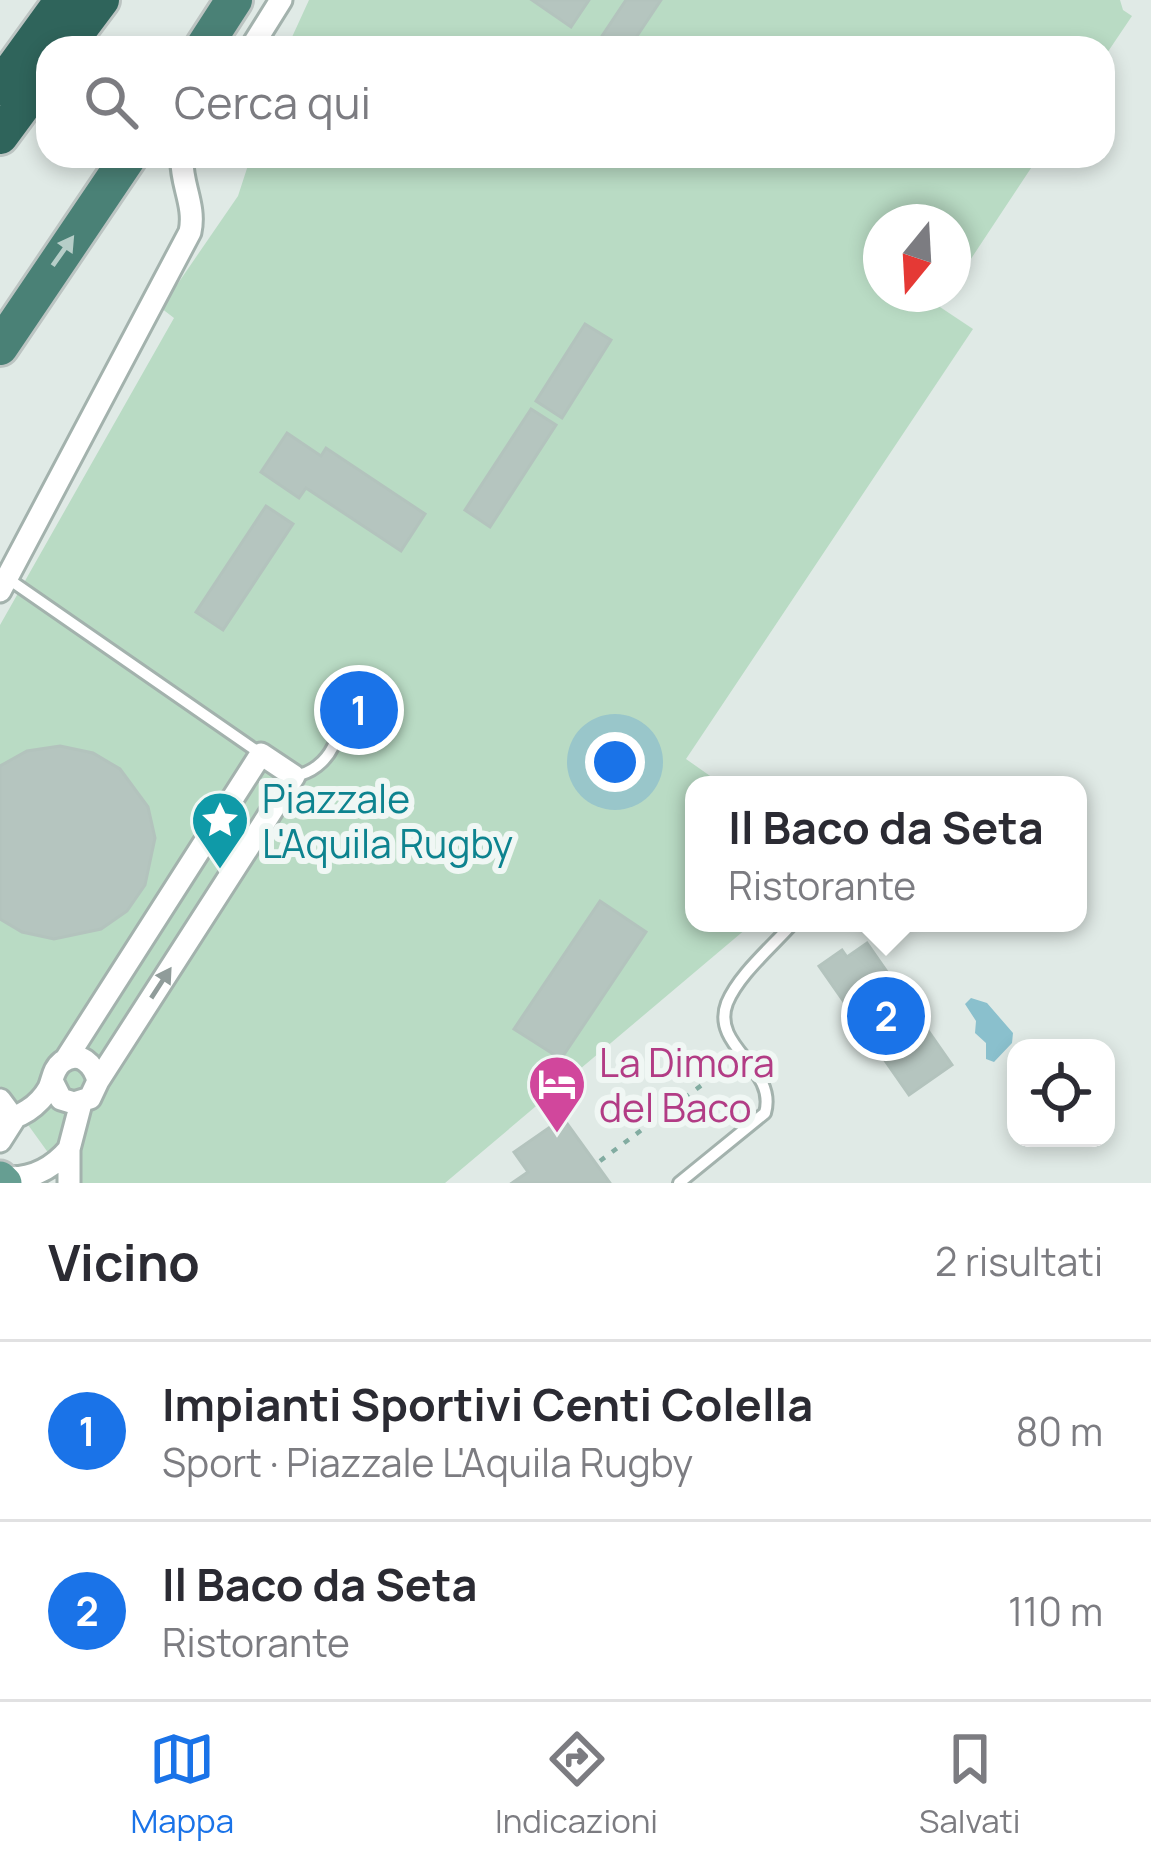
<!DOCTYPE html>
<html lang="it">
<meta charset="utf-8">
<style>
body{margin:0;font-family:Manrope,sans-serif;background:#f7f7f7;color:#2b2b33}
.controls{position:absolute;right:36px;bottom:36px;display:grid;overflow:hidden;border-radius:24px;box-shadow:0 6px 18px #0003}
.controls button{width:108px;height:108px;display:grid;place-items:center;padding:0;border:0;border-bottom:3px solid #e1e1e2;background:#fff;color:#2b2b33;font:60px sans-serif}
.compass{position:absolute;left:863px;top:204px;width:108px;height:108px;border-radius:50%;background:#fff;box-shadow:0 6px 18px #0003;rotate:198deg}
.you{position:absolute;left:615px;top:762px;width:42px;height:42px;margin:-30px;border:9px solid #fff;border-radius:50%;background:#1a73e8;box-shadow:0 0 0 18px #1a73e833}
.badge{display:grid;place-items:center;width:78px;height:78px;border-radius:50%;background:#1a73e8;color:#fff;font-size:39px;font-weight:700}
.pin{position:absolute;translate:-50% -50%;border:6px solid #fff;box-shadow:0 3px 12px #0006}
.popup{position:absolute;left:685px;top:776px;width:402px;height:156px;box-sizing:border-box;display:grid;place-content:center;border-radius:24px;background:#fff;filter:drop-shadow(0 3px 9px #0005);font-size:39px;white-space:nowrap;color:#7c7c81}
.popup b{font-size:45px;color:#2b2b33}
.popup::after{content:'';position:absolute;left:50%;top:100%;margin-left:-24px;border:24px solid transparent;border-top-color:#fff}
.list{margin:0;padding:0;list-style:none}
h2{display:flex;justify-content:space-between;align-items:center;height:156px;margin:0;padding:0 48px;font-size:51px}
h2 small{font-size:39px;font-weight:400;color:#7c7c81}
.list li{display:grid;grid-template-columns:78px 1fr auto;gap:36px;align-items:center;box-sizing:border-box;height:180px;padding:0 48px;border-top:3px solid #e1e1e2}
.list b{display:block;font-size:45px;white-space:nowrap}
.list p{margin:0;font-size:39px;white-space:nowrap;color:#7c7c81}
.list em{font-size:39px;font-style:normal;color:#7c7c81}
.icon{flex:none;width:66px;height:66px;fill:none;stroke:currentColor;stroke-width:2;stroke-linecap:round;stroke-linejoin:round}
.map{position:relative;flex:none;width:1151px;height:1183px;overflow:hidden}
.search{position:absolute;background:#fff;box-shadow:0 6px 18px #0003;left:36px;right:36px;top:36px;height:132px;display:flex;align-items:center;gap:30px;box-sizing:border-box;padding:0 42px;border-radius:36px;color:#7c7c81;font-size:45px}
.sheet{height:516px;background:#fff}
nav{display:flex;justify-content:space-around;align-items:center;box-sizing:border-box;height:168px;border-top:3px solid #e1e1e2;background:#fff;font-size:33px;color:#7c7c81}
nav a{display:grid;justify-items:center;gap:6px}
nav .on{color:#1a73e8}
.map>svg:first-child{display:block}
.green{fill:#b9dbc4}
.water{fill:#8ac0cd}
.building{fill:#b5c5bf;stroke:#b3c3bd;stroke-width:3}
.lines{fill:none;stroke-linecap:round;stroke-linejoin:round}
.service-casing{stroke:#a3b2ad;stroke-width:16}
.minor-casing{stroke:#a3b2ad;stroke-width:27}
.primary-casing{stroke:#bcc4c2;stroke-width:39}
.trunk-casing{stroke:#bcc4c2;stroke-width:42}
.motorway-casing{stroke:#bcc4c2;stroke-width:42}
.path{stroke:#82aca1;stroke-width:4.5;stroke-dasharray:6 9;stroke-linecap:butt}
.service{stroke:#fff;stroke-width:10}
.minor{stroke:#fff;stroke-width:21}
.primary{stroke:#669e92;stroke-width:33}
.trunk{stroke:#4a8176;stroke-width:36}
.motorway{stroke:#2f645b;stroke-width:36}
.oneway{fill:#b6cec8}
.oneway2{fill:#909c9a}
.labels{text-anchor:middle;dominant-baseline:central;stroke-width:12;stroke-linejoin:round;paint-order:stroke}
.culture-label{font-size:39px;fill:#0d838f;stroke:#f0f7f4;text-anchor:start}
.hotel-label{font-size:39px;fill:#b23c85;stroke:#f0f7f4;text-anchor:start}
</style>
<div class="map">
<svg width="1151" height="1183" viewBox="0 0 1151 1183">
<rect width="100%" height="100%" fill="#e0eae6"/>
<path class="green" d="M309,0h811l3,10 9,6 -29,43v-11h-816z
M251,156h788l-86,130v-64h-72v72h67l-8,13 33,22 -287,430 37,26h-29v138h59l-308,260h-375l-70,-97v-461l174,-307 -13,-10 77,-112z"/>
<path class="water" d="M971,998l16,5 26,30 -1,10 -18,19 -8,-3v-16l-11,-10 1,-12 -11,-17z"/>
<path class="building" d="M532,0h57l-18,27z
M626,0h35l-32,48h-35z
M585,324l26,16 -49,78 -26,-17z
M531,409l25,16 -66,102 -25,-17z
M287,433l34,23 5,-8 99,66 -24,37 -95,-63 -7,10 -38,-26z
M266,506l27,18 -70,106 -27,-18z
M60,746l33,7 27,16 28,38 7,31 -10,47 -18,26 -26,18 -47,10 -32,-7 -22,-13v-153l27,-15z
M600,901l46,31 -85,127 -47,-30z
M867,943l85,122 -43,30 -90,-129 23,-16 5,7z
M563,1118l47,65h-98l16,-11 -14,-20z"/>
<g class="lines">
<defs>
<path id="service" d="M7,578l254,176
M294,776c35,-5 56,-47 39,-79
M679,1183l86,-70c13,-45 -55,-66 -38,-110 12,-29 45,-56 66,-80"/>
<path id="minor" d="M251,48l30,-48
M0,591l190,-359c6,-27 -10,-49 -8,-76
M66,1059l195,-305 33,22 -196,305
M0,1100l14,19 -14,22
M0,1120c19,-1 39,-14 49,-32 4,-9 4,-19 13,-26 18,-13 32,3 36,19l-8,17 -16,5 -13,-4 -9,-18
M0,1177c28,4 51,-7 69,-28
M69,1183v-34l12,-46"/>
<path id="primary" d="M0,1178l5,5"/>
<path id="trunk" d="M203,48l31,-48
M0,347l129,-191"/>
<path id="motorway" d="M65,48l36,-48
M0,87l63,-87
M0,136l48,-65"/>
</defs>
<use href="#service" class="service-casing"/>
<use href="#minor" class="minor-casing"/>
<use href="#primary" class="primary-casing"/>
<use href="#trunk" class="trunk-casing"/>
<use href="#motorway" class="motorway-casing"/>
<path class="path" d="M600,1161l130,-97"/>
<use href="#service" class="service"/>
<use href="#minor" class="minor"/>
<use href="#primary" class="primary"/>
<use href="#trunk" class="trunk"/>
<use href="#motorway" class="motorway"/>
</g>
<defs><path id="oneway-solid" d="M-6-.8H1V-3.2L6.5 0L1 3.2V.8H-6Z" transform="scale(3)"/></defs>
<use class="oneway" href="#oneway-solid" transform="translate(63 251) rotate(-55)"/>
<use class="oneway2" href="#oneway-solid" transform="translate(161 983) rotate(-57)"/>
<defs>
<symbol id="sight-pin" viewBox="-11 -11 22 30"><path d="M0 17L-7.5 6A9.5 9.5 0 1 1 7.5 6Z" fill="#0f9aa8" stroke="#f0f7f4"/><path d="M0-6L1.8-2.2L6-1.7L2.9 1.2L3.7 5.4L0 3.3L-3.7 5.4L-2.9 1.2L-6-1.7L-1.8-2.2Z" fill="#fff"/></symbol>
<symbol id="hotel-pin" viewBox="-11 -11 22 30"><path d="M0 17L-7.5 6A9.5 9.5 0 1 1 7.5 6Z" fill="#d1479c" stroke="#f0f7f4"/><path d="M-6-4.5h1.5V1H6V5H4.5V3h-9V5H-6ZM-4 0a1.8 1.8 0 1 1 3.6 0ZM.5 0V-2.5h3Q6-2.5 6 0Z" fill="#fff"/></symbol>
</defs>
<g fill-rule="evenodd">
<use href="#sight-pin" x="187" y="787" width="66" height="90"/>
<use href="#hotel-pin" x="524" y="1051" width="66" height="90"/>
</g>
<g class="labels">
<g class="culture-label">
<text x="262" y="798">Piazzale<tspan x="262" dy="45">L'Aquila Rugby</tspan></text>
</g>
<g class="hotel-label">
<text x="599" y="1062">La Dimora<tspan x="599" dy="45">del Baco</tspan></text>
</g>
</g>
</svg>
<div class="controls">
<button><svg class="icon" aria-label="locate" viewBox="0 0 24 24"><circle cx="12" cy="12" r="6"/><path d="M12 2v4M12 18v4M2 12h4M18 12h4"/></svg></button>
</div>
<svg class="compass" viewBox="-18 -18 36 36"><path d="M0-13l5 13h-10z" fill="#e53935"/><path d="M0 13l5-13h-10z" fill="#7c7c81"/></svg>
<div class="you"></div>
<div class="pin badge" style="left:359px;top:710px">1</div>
<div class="pin badge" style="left:886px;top:1016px">2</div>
<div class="popup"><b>Il Baco da Seta</b>Ristorante</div>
<div class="search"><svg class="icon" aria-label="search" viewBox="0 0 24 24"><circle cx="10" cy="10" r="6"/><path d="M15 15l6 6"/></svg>Cerca qui</div>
</div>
<section class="sheet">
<h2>Vicino<small>2 risultati</small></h2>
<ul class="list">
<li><span class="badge">1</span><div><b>Impianti Sportivi Centi Colella</b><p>Sport · Piazzale L'Aquila Rugby</p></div><em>80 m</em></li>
<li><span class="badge">2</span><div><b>Il Baco da Seta</b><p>Ristorante</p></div><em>110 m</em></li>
</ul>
</section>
<nav>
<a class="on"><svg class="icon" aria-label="map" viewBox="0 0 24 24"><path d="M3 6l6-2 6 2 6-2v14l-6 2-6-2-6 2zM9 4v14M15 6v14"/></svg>Mappa</a>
<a><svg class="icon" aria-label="directions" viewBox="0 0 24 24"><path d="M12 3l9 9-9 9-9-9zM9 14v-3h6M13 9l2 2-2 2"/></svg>Indicazioni</a>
<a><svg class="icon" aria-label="saved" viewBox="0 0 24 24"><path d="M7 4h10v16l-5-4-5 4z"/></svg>Salvati</a>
</nav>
